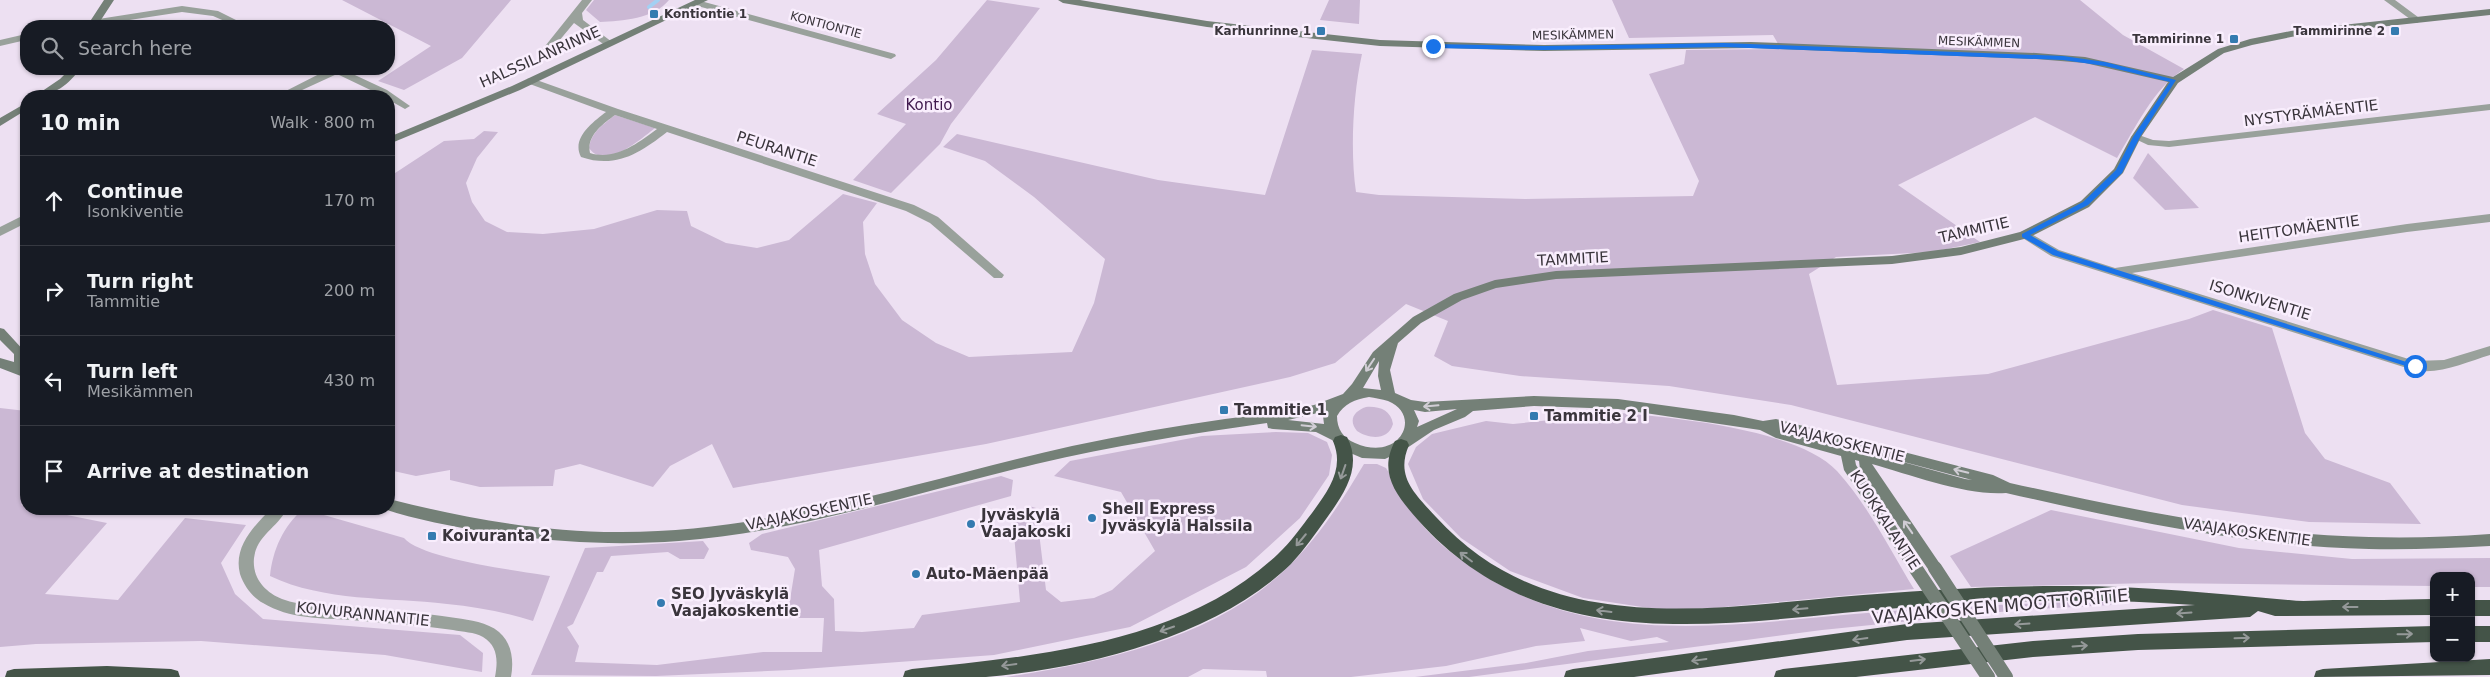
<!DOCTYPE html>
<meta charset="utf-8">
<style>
body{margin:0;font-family:"DejaVu Sans",sans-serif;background:#20242c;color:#f1f3f6}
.controls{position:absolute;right:15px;bottom:15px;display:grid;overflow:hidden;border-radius:10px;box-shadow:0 1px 4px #0004}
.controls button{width:45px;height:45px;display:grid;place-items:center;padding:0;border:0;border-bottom:1px solid #363941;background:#171b24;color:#f1f3f6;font:25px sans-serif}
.stop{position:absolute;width:15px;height:15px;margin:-11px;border:4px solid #1a73e8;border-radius:50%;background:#fff}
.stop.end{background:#1a73e8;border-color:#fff;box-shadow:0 1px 5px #0008}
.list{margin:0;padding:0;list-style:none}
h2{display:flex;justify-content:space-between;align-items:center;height:65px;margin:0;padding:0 20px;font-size:21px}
h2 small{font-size:16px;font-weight:400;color:#9ea1a6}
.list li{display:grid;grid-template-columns:32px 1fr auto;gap:15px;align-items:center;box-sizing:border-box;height:90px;padding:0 20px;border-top:1px solid #363941}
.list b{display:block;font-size:19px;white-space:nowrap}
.list p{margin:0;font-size:16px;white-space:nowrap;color:#9ea1a6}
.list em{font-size:16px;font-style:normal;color:#9ea1a6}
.icon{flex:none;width:28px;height:28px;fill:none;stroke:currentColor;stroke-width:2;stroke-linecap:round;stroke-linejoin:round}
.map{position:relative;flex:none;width:2490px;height:677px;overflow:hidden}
.search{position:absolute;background:#171b24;box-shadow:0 1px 4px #0004;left:20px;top:20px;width:375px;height:55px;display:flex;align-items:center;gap:12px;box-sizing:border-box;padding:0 18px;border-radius:20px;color:#9ea1a6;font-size:19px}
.panel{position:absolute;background:#171b24;box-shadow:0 1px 4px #0004;left:20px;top:90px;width:375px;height:425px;border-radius:20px}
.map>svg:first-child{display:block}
.green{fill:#cbb8d4}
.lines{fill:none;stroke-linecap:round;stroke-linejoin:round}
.stream{stroke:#a3d0f3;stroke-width:4}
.street{fill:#99a19b;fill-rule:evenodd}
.secondary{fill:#748077;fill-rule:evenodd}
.highway{fill:#445448;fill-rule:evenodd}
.secondary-bridge{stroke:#748077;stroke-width:14}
.oneway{stroke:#d1cdd5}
.oneway2{stroke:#959999}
.route{fill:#1a73e8}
.poi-dot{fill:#347bb0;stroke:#f9eefd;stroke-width:2}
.labels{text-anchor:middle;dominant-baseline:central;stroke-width:5;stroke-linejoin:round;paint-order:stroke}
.far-poi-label{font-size:12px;font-weight:bold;fill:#3a353c;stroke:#f9eefd;text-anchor:end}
.far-street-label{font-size:12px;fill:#3a353c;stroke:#f9eefd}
.street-label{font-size:15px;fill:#3a353c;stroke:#f9eefd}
.park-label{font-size:15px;fill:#401a4e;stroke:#f9eefd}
.poi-label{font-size:15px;font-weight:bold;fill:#3a353c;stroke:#f9eefd;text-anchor:start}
.near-street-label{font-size:18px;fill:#3a353c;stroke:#f9eefd}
</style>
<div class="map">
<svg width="2490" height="677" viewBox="0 0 2490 677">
<rect width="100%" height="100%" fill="#ede0f2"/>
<path class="green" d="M342,0h169l-49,58 -58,32 -26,-9 53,-35z
M594,0h75c-15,19 -47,21 -69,22l-14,-12z
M987,0l53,8 -89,116 -11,20 -49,49 -38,-13 53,-56 -29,-10 59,-54z
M1329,0h31l-1,24 -39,-4z
M1612,0h468l43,35 61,34c-31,20 -48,58 -67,89l-82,-41 -137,68 82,57 -48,10 -96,5 -27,17 28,111 151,-11 201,-55 24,-9 59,18 33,105 20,26 65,24 31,41 -112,-2 -127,-17 -391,-100 -122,-19 -149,-10 -68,-10 -18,-10 14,-35 -42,-17 -71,59 -45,14 -304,67 -253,44 -21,-44 -42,22 -17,21 -73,-23 -25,6 -2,16 -73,1 -30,-7v-10l-34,6 -27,-6v-293l55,-36 30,-2 10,-8 14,1 -21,26 -11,25 6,19 13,19 22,11 36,2 51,-5 63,-19 30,1 4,15 35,17 31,5 32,-8 54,-46 34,9 -14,19 2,32 10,30 27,36 34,23 33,14 103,-5 22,-49 11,-44 -71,-62 -49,-36 -42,-14 14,-13 201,46 107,15 47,-145 50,4c-9,40 -12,98 -6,138l23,3 146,4 168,-3 6,-15 -50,-107 35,-10 2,-14 95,-1 -8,-14 -144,3z
M615,115l40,13c-14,11 -50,43 -66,20 3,-17 14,-23 26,-33z
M2148,153l51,55 -34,2 -32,-32z
M1366,407c13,-1 25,3 27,17 -5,17 -24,15 -36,7 -9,-11 -3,-20 9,-24z
M0,408l26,3v89l-5,5 5,1v3h11l70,14 -62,71 73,6 67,-82 61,7 -25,38 14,31 28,25 197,16 23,18 -1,19 -97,-17 -184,-14 -165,3 -36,3z
M1592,411c61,4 203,15 245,60 31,34 53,79 77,118l-200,19 -52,2 -79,-12 -73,-27 -49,-33 -38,-39 -15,-35 8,-17 16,-13 54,-13 27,3 57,-6z
M1276,432l32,1 19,9 5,13 -3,20 -29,43 -54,49 -116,60 -136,28 -204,15 -134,6 -125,-1 54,-127 118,-7 6,8 -5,10h-24l-12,-7 -57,4 -8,16h-6l-24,52 -6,3 12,19 -4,16 82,3 106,-13h59l2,-34h-37l8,-49 -7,-12 -37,-7 -2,-7 13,-9 239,-58 12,4 -2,16 -192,54 3,36 12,13 1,32 27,1 52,-4 8,-13 98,-13 -7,-79 6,-10 10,-7 7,2 10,82 15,12 33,-4 18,-8 43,-39 -34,-59 -67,-16 16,-15 132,-25z
M1364,464h13l9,4c11,17 21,37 33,53 18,23 45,42 69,57 114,68 241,47 366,36 83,-7 166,-11 249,-12l9,3 -92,5 -198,20 -353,47h-54l111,-14 62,-12 81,-9 -12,-5 -26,4 -51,-13 5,13 -49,5 -90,20 -95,11h-84l-1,-6 -63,-2 -15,8h-182c97,-15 209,-39 281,-109 31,-30 55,-67 77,-104z
M303,509l101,29c18,21 115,33 146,38l-17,45c-29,-9 -56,-14 -86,-17 -59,-7 -122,-2 -177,-28 3,-27 13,-49 33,-67z
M2051,510l188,38 113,11 138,-1v29h-19v-11h-37v10l-281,-3 -182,4 -21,-31z"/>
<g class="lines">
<path class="stream" d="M649,7l9,-7"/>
<path class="street" d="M582,0h10l-10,13 1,7 29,22v4h-6l-32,-23 -26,31h-6v-4z
M697,0l198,54 1,2 -5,3 -4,-1 -193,-53v-4z
M2384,0h11l27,20 -5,3 -3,-1z
M182,6l36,5 30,15h-12l-23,-10 -31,-4 -92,14h-22l5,-3z
M26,34v6l-26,6v-6z
M329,69h13l45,21 23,16 -5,3 -16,-9v-4h-6l-46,-22 -48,22h-13z
M531,78l87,31 296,96 24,12 66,58 -2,3h-8l-64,-55 -24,-12 -239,-79c-27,21 -51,37 -86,25 -10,-19 12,-35 25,-45l-79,-29v-4zM615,115l42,14c-19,14 -42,32 -67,24 -4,-17 13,-29 25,-38z
M2490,104v6l-321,37 -21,-2 -17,-8 5,-3 17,6 16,1z
M26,214v9l-26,13v-9z
M2490,214v8l-83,10 -275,41 283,88 29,-1 46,-14v9c-24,7 -54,22 -80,14l-359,-113 -33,-21 6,-4 4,1 31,18 56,18 292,-44z
M271,509h16c-10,19 -30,26 -33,49 -2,20 11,34 28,41 20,8 43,6 64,8 37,3 73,5 110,11 14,2 31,4 43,14 13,11 15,29 12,45h-16c3,-16 3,-31 -12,-40 -9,-5 -20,-5 -30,-7 -34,-5 -68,-7 -102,-10 -29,-2 -62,-1 -88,-17 -11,-6 -19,-17 -23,-29 -7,-27 14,-48 31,-65z"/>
<path class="secondary" d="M104,0h10l-17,26h-10z
M695,0h13l-188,90 -131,54v-7l123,-51z
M1058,0h22l127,21 173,19 164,5 207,-3 285,11 49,4 88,20 45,-28 32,-10 46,-9 194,-21v6l-194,21 -44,9 -28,8 -46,30 -37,54 -18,36 -34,34 -61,31 -67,17 -69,9 -336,15 -60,9 -34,12 -41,23 -23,20 -8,27 5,23 16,7 14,2 109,-6 84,3 116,16 29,6 13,-2 217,56 17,8c118,26 238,51 359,54 40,1 81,0 121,-3v12c-40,2 -81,4 -121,3 -123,-3 -244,-29 -363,-56 -39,3 -95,-18 -134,-29l68,100 2,4 -2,4 -5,2 -5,-2 -70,-103 -1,-8 -4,-1 1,5 65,100 2,4 -2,4 -5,2 -5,-2 -67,-103 -3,-14 -65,-18 -16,-8 -142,-21 -84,-3 -61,5 -8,6 -31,13 -30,20 -19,9 -23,-1 -21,-9 -9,-9 -16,-8 -43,-3 -5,-1 -1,-5c-78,11 -155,23 -231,41 -118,28 -236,68 -357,77 -65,5 -129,1 -194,-9 -33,-6 -68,-12 -101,-23h5v-10c75,19 151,33 229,33 155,1 304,-53 454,-86 51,-11 102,-20 153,-27 30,-4 60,-8 89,-14l29,-11 9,-10 21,-32 40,-35 41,-23 41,-14 61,-9 336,-15 69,-9 59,-15 61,-31 33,-32 17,-32 37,-55 -83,-19 -49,-4 -285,-11 -207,3 -164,-5 -173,-19 -144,-24zM1379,361l-1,15 3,14 -18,-2zM1369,397c6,1 13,2 19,4 35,14 12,62 -33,42 -12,-5 -18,-14 -18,-27 7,-12 18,-17 32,-19zM1457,409l-40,18 2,-6 -5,-11 11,2zM1326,411l-3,5 1,8 -36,-4zM1801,435l6,1 41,11h-1zM1870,453l102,27 -7,-1z
M70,69h10c-11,15 -26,27 -45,27l25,-17z
M26,103v7l-26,16v-8z
M0,328l4,1 22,24v25l-26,-10v-10l14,4v-8l-14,-14z"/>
<path class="highway" d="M1341,435l6,2c16,30 -3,57 -21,82 -11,15 -22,31 -35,45 -74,72 -204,104 -305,113 -27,0 -56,0 -83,0l2,-6 7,-2c124,-13 271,-25 366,-115 13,-12 23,-27 34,-41 16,-22 33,-44 21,-72l2,-4z
M1401,439l6,2 2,4c-14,32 6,49 27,72 107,118 261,93 403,80 72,-6 144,-11 217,-11 80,-1 154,7 233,14 14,2 30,0 44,0 34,0 67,0 101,-1v16l-159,1 -17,-5 -8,6 -343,23 -273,37h-70l2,-6 7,-2 334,-45 288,-19c-94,-7 -189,-5 -284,2 -172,12 -362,60 -493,-87 -22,-25 -40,-47 -23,-79z
M2471,600h19v16h-19z
M2434,626v16l-296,8 -105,7 -177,20h-82l2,-6 7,-2 250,-28 105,-7z
M2471,626h19v16h-19z
M2490,659v16l-176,2 2,-6 7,-2z
M107,666l64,3 7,2 2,6h-175l2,-6 7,-2z"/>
<path class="secondary-bridge" d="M1935,568l71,109
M1916,569l72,108"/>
</g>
<defs><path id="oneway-shaft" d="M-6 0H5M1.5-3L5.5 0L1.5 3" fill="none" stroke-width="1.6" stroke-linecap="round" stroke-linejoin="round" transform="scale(1.25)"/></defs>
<g class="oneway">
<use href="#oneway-shaft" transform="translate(1370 365) rotate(124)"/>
<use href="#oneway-shaft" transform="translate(1431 406) rotate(175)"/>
<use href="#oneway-shaft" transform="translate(1309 426) rotate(6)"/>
<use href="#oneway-shaft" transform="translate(1961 471) rotate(-166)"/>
<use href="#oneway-shaft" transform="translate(1908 527) rotate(-125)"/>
</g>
<g class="oneway2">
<use href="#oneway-shaft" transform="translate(1343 472) rotate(109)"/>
<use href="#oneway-shaft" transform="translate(1301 540) rotate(130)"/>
<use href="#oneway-shaft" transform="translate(1466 557) rotate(-143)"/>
<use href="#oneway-shaft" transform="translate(2350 607) rotate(180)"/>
<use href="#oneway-shaft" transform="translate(1800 609) rotate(175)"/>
<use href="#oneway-shaft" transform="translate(1604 611) rotate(-173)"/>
<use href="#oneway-shaft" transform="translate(2184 613) rotate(176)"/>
<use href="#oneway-shaft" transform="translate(2022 624) rotate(176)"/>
<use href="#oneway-shaft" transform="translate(1167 629) rotate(161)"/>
<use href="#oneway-shaft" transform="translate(2405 634) rotate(-1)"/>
<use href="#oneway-shaft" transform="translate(2242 638) rotate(-2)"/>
<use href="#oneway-shaft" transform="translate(1860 639) rotate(172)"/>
<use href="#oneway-shaft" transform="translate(2080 646) rotate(-4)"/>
<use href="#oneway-shaft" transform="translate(1699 660) rotate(172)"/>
<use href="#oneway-shaft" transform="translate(1918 660) rotate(-7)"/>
<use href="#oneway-shaft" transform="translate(1009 665) rotate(172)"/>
</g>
<path class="route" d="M1724,43l339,13 42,6 71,18 -36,57 -18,36 -34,32 -58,30 28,16 361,115 -7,2 -359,-113 -31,-18v-3l61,-32 33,-32 17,-33 37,-55 -65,-16 -42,-6 -339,-13 -180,3 -111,-2 -3,-2 3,-2 111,2z"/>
<g class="poi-dot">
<rect x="649" y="9" width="10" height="10" rx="2.5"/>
<rect x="1316" y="26" width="10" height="10" rx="2.5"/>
<rect x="2390" y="26" width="10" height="10" rx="2.5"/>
<rect x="2229" y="34" width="10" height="10" rx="2.5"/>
<rect x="1219" y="405" width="10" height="10" rx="2.5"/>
<rect x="1529" y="411" width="10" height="10" rx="2.5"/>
<circle cx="1092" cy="518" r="5"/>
<circle cx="971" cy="524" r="5"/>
<rect x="427" y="531" width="10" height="10" rx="2.5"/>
<circle cx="916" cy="574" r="5"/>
<circle cx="661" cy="603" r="5"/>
</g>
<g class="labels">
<g class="far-poi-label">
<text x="664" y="14" text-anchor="start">Kontiontie 1</text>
<text x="1311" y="31">Karhunrinne 1</text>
<text x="2385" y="31">Tammirinne 2</text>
<text x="2224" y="39">Tammirinne 1</text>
</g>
<g class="far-street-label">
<text transform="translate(826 25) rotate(15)">KONTIONTIE</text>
<text transform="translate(1573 35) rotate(-1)">MESIKÄMMEN</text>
<text transform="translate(1979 42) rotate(2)">MESIKÄMMEN</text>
</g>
<g class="street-label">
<text transform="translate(540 57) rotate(-24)">HALSSILANRINNE</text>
<text transform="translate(2311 113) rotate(-7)">NYSTYRÄMÄENTIE</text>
<text transform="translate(777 149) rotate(18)">PEURANTIE</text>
<text transform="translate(2299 229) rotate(-8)">HEITTOMÄENTIE</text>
<text transform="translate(1974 230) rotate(-13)">TAMMITIE</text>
<text transform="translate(1573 259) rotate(-3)">TAMMITIE</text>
<text transform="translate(2260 300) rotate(17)">ISONKIVENTIE</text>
<text transform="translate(1842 442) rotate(14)">VAAJAKOSKENTIE</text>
<text transform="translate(809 512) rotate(-12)">VAAJAKOSKENTIE</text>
<text transform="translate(1885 520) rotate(57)">KUOKKALANTIE</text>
<text transform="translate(2247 532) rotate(8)">VAAJAKOSKENTIE</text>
<text transform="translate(363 614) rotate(6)">KOIVURANNANTIE</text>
</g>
<g class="park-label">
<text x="929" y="105">Kontio</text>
</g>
<g class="poi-label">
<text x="1234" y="410">Tammitie 1</text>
<text x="1544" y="416">Tammitie 2 I</text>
<text x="1102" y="509">Shell Express<tspan x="1102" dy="17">Jyväskylä Halssila</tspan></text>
<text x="981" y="515">Jyväskylä<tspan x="981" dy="17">Vaajakoski</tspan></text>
<text x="442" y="536">Koivuranta 2</text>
<text x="926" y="574">Auto-Mäenpää</text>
<text x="671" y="594">SEO Jyväskylä<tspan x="671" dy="17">Vaajakoskentie</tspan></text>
</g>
<g class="near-street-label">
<text transform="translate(2000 606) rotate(-5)">VAAJAKOSKEN MOOTTORITIE</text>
</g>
</g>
</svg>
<div class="controls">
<button>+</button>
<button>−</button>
</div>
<div class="stop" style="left:2415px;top:366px"></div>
<div class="stop end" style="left:1433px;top:46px"></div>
<div class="search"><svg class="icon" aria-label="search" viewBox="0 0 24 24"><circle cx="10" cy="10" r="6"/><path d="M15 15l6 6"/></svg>Search here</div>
<section class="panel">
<h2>10 min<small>Walk · 800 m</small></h2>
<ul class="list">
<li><svg class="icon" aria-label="ahead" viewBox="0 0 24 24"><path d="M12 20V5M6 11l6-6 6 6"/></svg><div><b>Continue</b><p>Isonkiventie</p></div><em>170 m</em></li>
<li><svg class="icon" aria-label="right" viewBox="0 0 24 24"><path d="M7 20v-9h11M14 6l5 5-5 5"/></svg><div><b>Turn right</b><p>Tammitie</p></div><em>200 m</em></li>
<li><svg class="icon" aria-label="left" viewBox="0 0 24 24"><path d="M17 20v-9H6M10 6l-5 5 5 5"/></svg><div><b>Turn left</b><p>Mesikämmen</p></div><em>430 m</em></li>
<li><svg class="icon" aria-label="arrive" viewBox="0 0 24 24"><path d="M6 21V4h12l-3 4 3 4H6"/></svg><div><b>Arrive at destination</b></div></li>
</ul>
</section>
</div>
